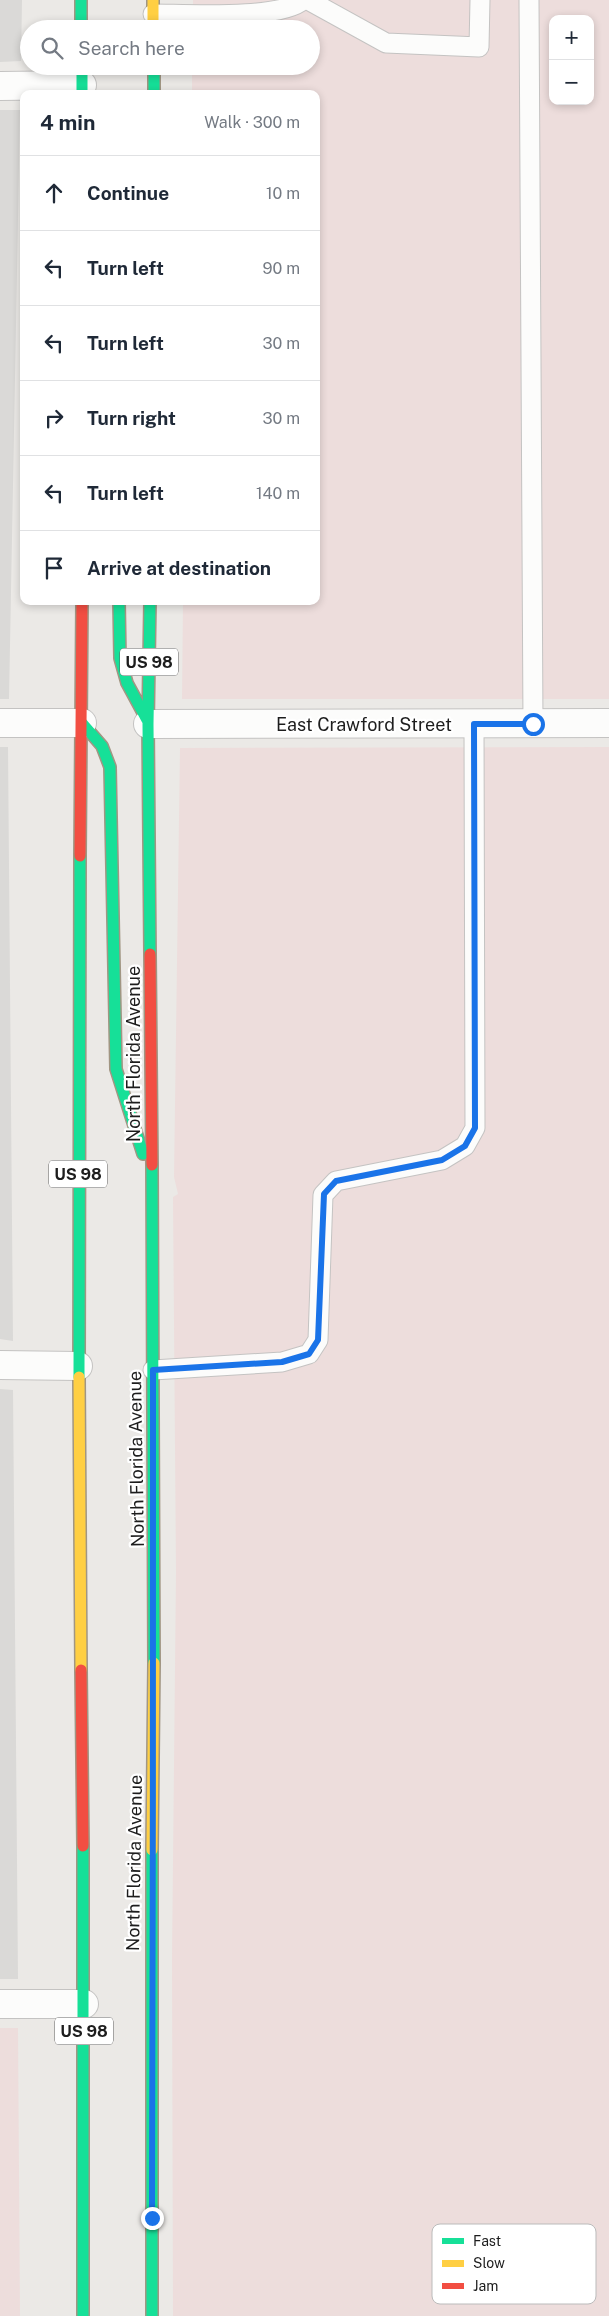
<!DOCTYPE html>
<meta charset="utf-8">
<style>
body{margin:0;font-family:"Public Sans",sans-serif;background:#f2f2f3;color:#1f2937}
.controls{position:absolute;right:15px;top:15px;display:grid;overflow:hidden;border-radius:10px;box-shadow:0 2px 8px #0003}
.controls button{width:45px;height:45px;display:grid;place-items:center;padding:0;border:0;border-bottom:1px solid #e0e1e3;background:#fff;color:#1f2937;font:25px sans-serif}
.stop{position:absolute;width:15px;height:15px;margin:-11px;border:4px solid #1a73e8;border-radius:50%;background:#fff}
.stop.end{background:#1a73e8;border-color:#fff;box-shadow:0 1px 5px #0008}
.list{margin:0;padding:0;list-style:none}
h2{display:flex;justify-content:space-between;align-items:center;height:65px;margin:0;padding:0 20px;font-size:21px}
h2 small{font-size:16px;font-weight:400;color:#747a83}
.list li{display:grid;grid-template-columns:32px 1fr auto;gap:15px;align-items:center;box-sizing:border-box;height:75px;padding:0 20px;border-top:1px solid #e0e1e3}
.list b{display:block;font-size:19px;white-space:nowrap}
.list em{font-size:16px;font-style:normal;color:#747a83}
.icon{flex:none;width:28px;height:28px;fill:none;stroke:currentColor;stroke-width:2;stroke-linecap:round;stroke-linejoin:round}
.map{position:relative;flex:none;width:609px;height:2316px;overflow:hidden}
.search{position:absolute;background:#fff;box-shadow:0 2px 8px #0003;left:20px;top:20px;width:300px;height:55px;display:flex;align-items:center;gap:12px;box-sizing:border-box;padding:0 18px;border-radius:28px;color:#747a83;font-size:19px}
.panel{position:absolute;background:#fff;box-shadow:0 2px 8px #0003;left:20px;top:90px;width:300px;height:515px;border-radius:10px}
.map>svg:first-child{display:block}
.residential{fill:#dad9d7}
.commercial{fill:#eddddc;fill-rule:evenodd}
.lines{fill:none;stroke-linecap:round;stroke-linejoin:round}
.lane-casing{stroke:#c4c3c2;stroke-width:21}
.street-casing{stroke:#c4c3c2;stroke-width:30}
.fast-casing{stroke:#a19683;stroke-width:14}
.slow-casing{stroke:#a19683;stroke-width:14}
.jam-casing{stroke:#a19683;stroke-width:14}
.lane{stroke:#fcfcfb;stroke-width:19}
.street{stroke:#fcfcfb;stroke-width:28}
.fast{stroke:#16e098;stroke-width:11}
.slow{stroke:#ffcf43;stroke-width:11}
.jam{stroke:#f24e42;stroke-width:11}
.route{stroke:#1a73e8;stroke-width:6}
.labels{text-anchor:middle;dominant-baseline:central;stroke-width:4.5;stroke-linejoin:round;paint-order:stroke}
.shield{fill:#fff;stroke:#616161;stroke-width:1}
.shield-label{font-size:16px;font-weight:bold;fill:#1d1d1d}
.street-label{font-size:18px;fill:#1d1d1d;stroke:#fff}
.key{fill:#fff;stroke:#bbb;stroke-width:1}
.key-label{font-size:14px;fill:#1d1d1d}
</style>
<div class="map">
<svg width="609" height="2316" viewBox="0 0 609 2316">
<rect width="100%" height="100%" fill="#ebe9e6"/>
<path class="residential" d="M0,0h22l-1,61 -21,1z
M0,110h20l-11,589h-9z
M0,747h8l5,594 -13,-2z
M0,1389l13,1 5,589h-18z"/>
<path class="commercial" d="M193,0h416v699h-427l1,-98h133v-507h-124v-28h119v-37h-118zM553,19h37v82h-37z
M609,747v1569h-436l-1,-357 4,-387 -3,-375 5,-3 -4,-17 6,-429z
M0,2028h18l2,288h-20z"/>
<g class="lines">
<defs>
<path id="lane" d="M308,0l78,43 93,4 1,-47
M529,0l4,724
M153,14c33,0 127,6 150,-14
M153,1370l129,-8 27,-8 9,-14 5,-145 13,-14 106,-21 23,-14 10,-18 -1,-404"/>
<path id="street" d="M0,86l82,-1
M0,723h82
M148,724l461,-1
M0,1365l78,1
M0,2004h84"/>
<path id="fast" d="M81,0v29
M82,66v28
M154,66v28
M119,601l1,57 7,25 20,37
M82,723l20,23 8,21 6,302 27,85
M150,954l-2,-230 2,-123
M152,1165l2,498
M79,1377l1,-521
M83,1846v470
M152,2316v-466"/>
<path id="slow" d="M153,0v29
M79,1377l2,293
M152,1850l2,-187"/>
<path id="jam" d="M80,856l2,-255
M150,954l2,211
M81,1670l2,176"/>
</defs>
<use href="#lane" class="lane-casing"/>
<use href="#street" class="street-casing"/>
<use href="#fast" class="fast-casing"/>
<use href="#slow" class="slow-casing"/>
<use href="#jam" class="jam-casing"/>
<use href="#lane" class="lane"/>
<use href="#street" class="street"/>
<use href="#fast" class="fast"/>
<use href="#slow" class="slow"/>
<use href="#jam" class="jam"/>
</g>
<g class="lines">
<path class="route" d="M152,2218c-1,-283 3,-565 1,-848l129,-8 27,-8 9,-14 6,-146 12,-13 106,-21 23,-14 10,-18 -1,-404h59"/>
</g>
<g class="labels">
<g class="shield">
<rect x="120" y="648.5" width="58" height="27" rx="4"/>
<rect x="49" y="1160.5" width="58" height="27" rx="4"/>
<rect x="55" y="2017.5" width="58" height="27" rx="4"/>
</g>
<g class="shield-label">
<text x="149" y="662">US 98</text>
<text x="78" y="1174">US 98</text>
<text x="84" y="2031">US 98</text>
</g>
<g class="street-label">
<text x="364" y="724">East Crawford Street</text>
<text transform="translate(133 1054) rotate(-90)">North Florida Avenue</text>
<text transform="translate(136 1459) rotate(-91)">North Florida Avenue</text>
<text transform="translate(134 1863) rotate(-89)">North Florida Avenue</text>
</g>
</g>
<rect x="432" y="2224" width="164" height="80" rx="8" class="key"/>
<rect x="442" y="2238" width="22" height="6" fill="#16e098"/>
<rect x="442" y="2260" width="22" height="7" fill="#ffcf43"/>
<rect x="442" y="2283" width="22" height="6" fill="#f24e42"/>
<g class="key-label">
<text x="473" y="2246">Fast</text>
<text x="473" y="2268">Slow</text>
<text x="473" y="2291">Jam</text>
</g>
</svg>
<div class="controls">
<button>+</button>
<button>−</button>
</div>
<div class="stop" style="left:533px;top:724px"></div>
<div class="stop end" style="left:152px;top:2218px"></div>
<div class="search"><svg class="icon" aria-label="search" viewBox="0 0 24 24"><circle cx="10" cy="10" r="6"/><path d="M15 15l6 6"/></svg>Search here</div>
<section class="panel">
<h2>4 min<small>Walk · 300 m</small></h2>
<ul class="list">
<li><svg class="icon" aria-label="ahead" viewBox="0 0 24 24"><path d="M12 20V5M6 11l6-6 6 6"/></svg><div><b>Continue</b></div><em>10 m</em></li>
<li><svg class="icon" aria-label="left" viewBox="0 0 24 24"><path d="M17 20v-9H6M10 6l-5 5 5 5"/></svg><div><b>Turn left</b></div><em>90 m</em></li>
<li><svg class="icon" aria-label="left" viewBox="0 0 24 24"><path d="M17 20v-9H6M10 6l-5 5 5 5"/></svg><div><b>Turn left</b></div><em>30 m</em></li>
<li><svg class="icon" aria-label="right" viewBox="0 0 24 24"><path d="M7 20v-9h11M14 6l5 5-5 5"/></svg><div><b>Turn right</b></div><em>30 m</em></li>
<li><svg class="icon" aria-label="left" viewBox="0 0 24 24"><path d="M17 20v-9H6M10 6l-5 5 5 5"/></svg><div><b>Turn left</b></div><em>140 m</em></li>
<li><svg class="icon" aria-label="arrive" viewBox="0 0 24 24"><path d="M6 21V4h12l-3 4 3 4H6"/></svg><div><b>Arrive at destination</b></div></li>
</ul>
</section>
</div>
